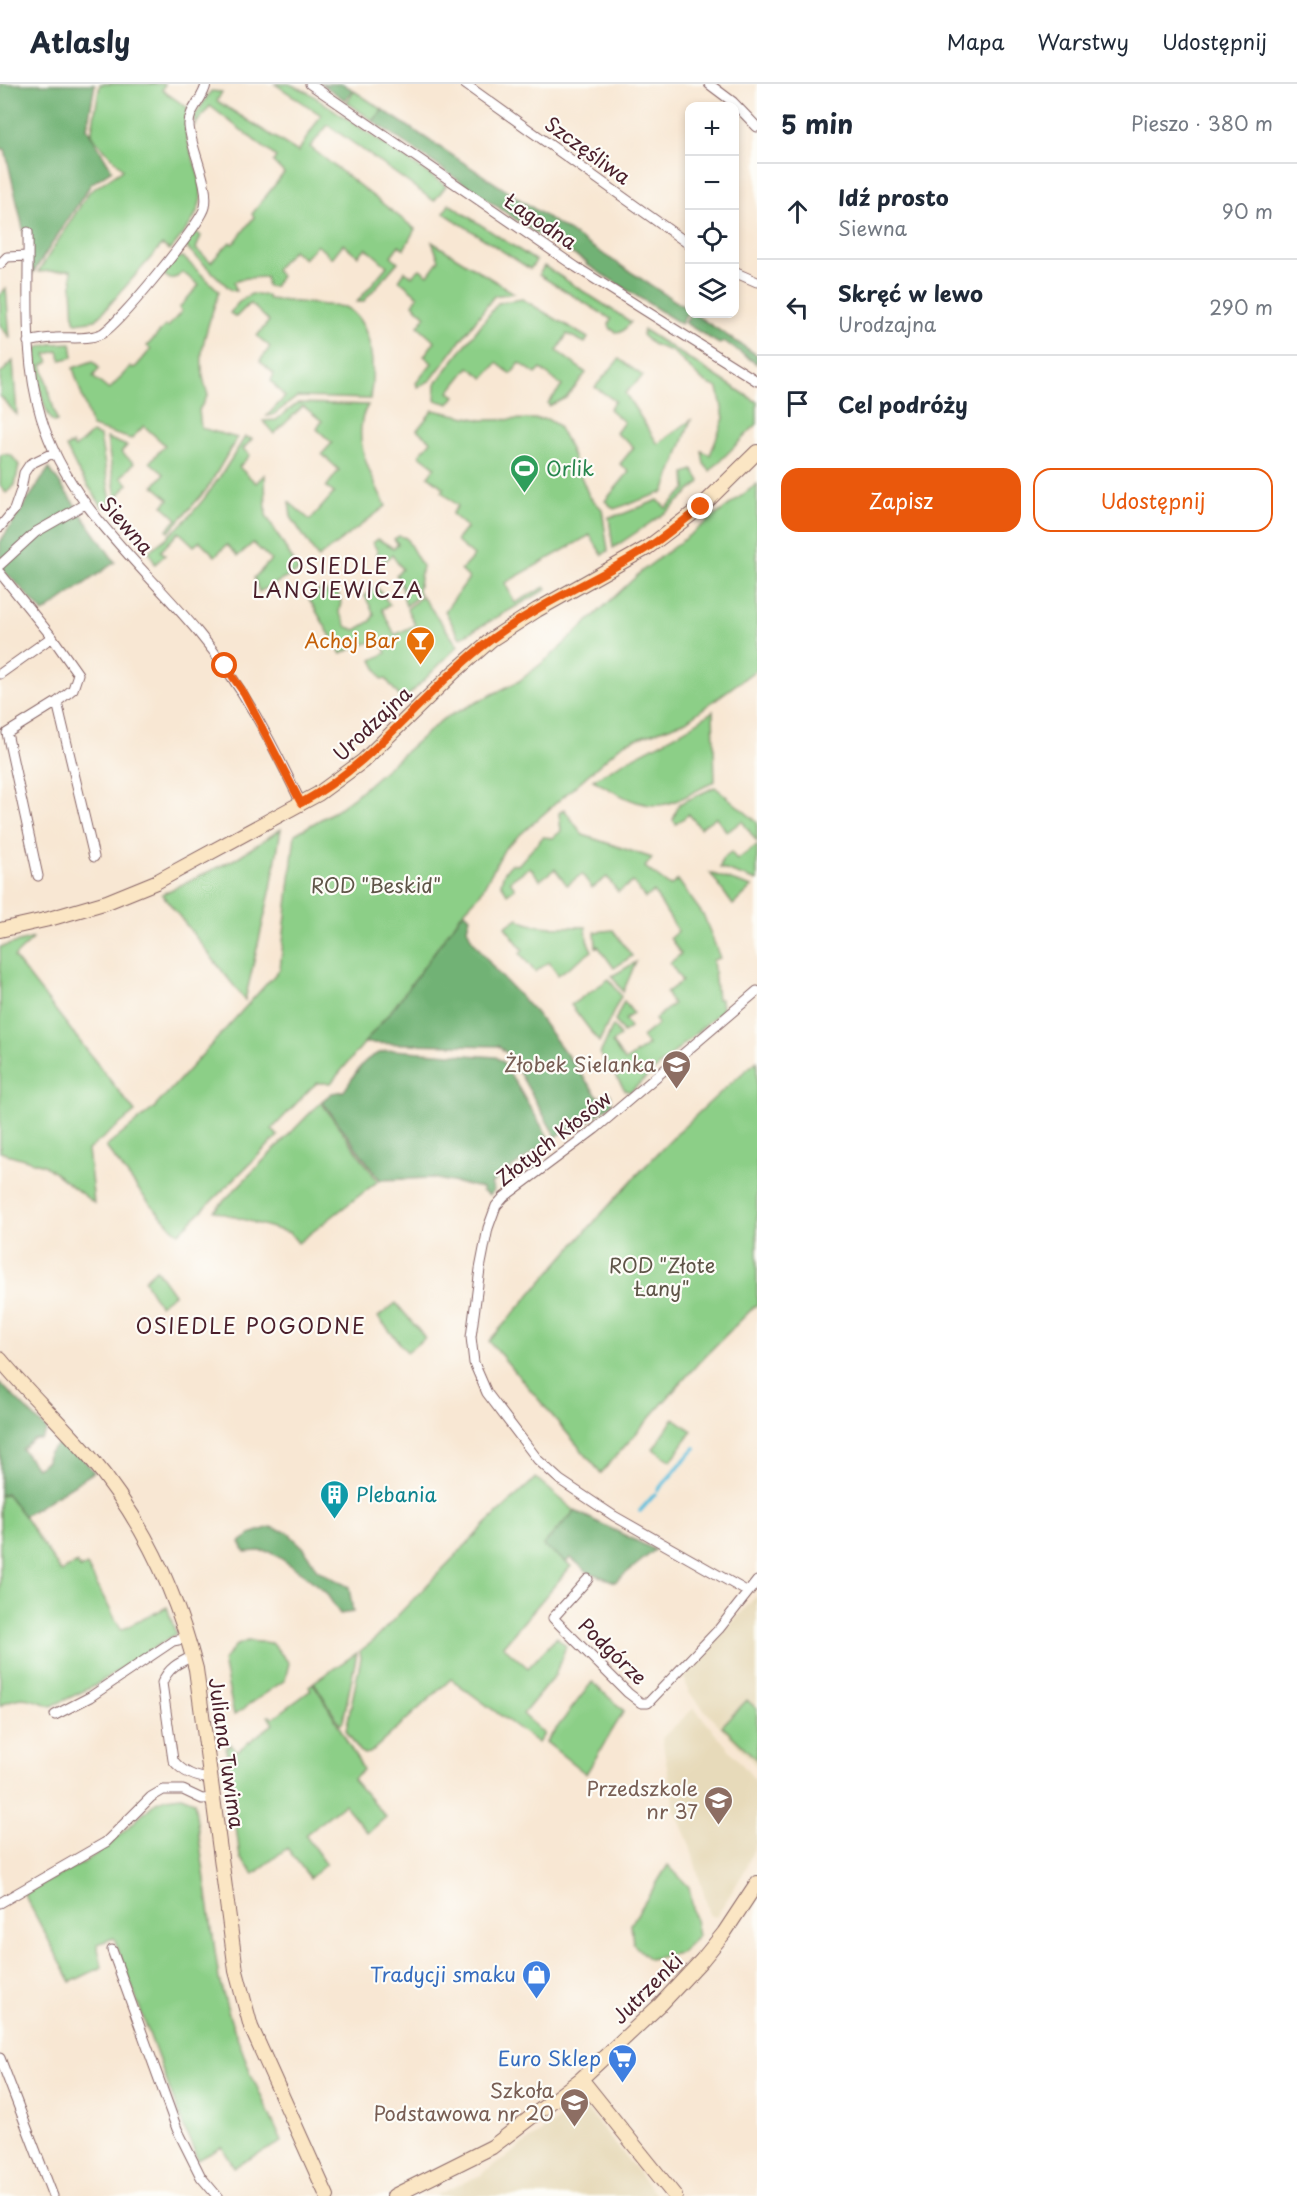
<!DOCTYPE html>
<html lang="pl">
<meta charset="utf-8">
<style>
body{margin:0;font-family:"Playpen Sans",sans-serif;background:#f2f2f3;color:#1f2937}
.controls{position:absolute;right:18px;top:18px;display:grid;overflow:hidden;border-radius:12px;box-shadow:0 3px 9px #0003}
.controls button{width:54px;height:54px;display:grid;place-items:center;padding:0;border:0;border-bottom:2px solid #e0e1e3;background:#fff;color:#1f2937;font:30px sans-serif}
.stop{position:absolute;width:18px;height:18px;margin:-14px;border:4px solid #ea580c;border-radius:50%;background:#fff}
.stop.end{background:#ea580c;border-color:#fff;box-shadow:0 2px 6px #0008}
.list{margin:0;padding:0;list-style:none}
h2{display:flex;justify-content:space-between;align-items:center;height:78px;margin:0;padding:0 24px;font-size:26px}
h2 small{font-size:20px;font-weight:400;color:#747a83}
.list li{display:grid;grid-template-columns:39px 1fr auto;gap:18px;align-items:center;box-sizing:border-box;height:96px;padding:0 24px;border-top:2px solid #e0e1e3}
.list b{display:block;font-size:22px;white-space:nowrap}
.list p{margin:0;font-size:20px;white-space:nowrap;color:#747a83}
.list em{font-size:20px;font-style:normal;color:#747a83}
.actions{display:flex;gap:12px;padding:18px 24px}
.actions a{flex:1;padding:14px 0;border:2px solid #ea580c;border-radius:18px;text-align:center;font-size:21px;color:#ea580c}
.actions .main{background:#ea580c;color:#fff}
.icon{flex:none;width:33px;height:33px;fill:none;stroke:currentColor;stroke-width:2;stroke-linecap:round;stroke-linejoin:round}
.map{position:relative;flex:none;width:757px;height:2112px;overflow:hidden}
header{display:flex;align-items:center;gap:36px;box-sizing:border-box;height:84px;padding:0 30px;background:#fff;border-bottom:2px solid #e0e1e3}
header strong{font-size:28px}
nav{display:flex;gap:33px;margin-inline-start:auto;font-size:21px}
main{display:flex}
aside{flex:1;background:#fff}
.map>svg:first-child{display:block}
.built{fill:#e7daba}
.green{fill:#8ccf87;stroke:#6b7759;stroke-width:1.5}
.forest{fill:#71b274;stroke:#5e6850;stroke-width:1.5}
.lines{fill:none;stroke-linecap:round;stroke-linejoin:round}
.stream{stroke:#5ebfdc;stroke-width:4}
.street-casing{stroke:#876566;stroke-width:11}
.secondary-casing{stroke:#876566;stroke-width:16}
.street{stroke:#fff;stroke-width:9}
.secondary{stroke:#fbe6c4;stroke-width:14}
.route{stroke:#ea580c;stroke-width:8}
.labels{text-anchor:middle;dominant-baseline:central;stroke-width:4.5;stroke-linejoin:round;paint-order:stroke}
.street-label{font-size:20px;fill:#4a1f2b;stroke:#fdfcf7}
.leisure-label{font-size:20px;fill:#27864d;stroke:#fdfcf7;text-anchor:start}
.food-label{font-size:20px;fill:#c56008;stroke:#fdfcf7;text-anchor:end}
.park-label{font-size:20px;fill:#5e5447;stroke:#fdfcf7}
.education-label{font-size:20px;fill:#785e54;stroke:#fdfcf7;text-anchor:end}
.culture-label{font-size:20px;fill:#0d838f;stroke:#fdfcf7;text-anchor:start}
.shop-label{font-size:20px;fill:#366cbe;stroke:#fdfcf7;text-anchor:end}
.neighbourhood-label{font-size:21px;letter-spacing:1.5px;fill:#4a1f2b;stroke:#fdfcf7}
</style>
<header>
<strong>Atlasly</strong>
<nav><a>Mapa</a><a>Warstwy</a><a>Udostępnij</a></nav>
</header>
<main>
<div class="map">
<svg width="757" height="2112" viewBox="0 0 757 2112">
<rect width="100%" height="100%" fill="#fdfcf7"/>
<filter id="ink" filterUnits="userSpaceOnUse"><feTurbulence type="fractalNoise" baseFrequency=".0167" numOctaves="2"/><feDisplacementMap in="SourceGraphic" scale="12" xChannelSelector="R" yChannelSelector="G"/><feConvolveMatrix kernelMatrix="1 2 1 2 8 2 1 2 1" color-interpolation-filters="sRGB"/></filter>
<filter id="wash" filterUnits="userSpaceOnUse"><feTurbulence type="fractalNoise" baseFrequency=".008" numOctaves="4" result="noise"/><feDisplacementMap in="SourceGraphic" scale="24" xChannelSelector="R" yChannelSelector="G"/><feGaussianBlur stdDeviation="1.35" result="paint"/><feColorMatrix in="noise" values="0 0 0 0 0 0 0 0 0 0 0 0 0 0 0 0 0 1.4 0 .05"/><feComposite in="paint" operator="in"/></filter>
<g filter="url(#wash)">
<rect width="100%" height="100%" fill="#f8e7d3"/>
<path class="built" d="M757,1511v172l-68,-74 -5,-16z
M694,1624l63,74v60l-13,30 -28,45 -6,-2 -21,-72 -15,-35 -12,-70z
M582,2019l75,93h-224l48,-21z"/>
<path class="green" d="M100,0h65l-3,6 26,18c-12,33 20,66 12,95 -5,19 -18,32 -30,47l-8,-5 -66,75 -20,3 -2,-2 -3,-51 -33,2 51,-80 34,-23 -32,-34z
M275,0h14l17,7 140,95 -12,15 -106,-76 -18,22 105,82 -11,20 -5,-4 -8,11 7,6 -35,40h-6l30,-36 -21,-18 -8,8 -15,-12 -11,14 -15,-13 -13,14 -11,-9 -18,20 6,6 -7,11 -7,-1 -1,-9 -20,1 -12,4 2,9 -5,-1 -45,-43v-4l10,-11 5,4 -5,13 15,13 19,-20 2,2 3,-2 19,-25 -2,-3 32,-41 -11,-11 3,-5 -66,-51 -15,19 -1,-8 17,-26 11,1 -5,9 81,51 23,-37z
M354,7l29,19 -10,11 -26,-19z
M449,120l87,57 -6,8 -86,-56z
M432,158l82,51 -20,3 -63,84 -13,7 -2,-4 16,-20 -8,-7 11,-15 -17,-15 8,-10 -13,-12 5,-8 -19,-16 6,-9 7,5 8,-7 8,6 11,-15z
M183,173l36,34c-11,38 -26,63 -11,104l-9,15 2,18 36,10 -30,51 -38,43 -2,-2 10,-11 -14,-13 6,-7 -15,-13 10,-12 -14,-12 15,-17 -21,-19 -13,13 -39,-12 -19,-59 20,-7 6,7 -6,9 16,13 21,-23 4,2 17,-20 -4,-3 18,-20 3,1 14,-16 -3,-3 20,-23 -17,-13 -5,5 -7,2 -6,-4 11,-17z
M544,182l87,56 -8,9 -7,1 -5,-3 -2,-4 2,-6 -72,-44z
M6,204l4,50 -10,-13v-30z
M251,210l15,1 3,4 76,8c29,15 30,64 25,92l-73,-2 -24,18 -6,1 18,-19 -14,-16 3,-7 -14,-13 10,-14 -13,-11 12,-15 -19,-18 -14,14 -6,-4 8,-10z
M522,215l66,39 -3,5 -18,-9 -10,17 29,22 -20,25 -17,8 -1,-3 14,-17 -21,-17 -5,5 -16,-11 -9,11 -14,-11 -13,15 -15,-11 -20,25 6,4 -6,8 -14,-4 1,-17 62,-80z
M644,246l113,72v22l-47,47 -6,-7 -2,-13 8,4 14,-37 -6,-30 -14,-6 -31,-30 -21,-8 -10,-9z
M71,259l2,14 -12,3 -3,-9 -12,3 3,8 -7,3 15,56 -3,1c-12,-9 -20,-60 -17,-74l14,-4z
M619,275l24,17 -18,17 33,51 33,-24 -27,72 -50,17 -9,-8 24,-29 -9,-8 14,-17 -18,-14 8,-11 -15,-13 6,-8 -20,-14z
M13,277l4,54 -17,-19v-22z
M298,319l70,2c-19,30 3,72 18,101l-68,52 -27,-41 -2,-15 21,18 24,-27 -8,-6 13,-17 -17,-16 10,-11 -15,-14 5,-8 -19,-15 -29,28 -11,-13 13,-1z
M433,326l49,10 65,-1 10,6 9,15 23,56 13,13 6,42 -6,4 -12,-20 -85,48 10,20 30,-16 2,2 -87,49 -15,-27 24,-33 -8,-8 13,-14 -18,-15 11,-14 -15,-13 6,-8 -16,-14 2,-4 -16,-12 7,-9 -16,-12 12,-14 -14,-11z
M92,349l8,3 11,66 -8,6 -26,-39 -11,-22 6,-3 3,4z
M245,353l7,2 -9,10 7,6 -11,12 17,16 9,-9 1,41 33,56 -40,21 -5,-14 17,-18 -18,-17 -15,13 -11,-11 -12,11 -15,-15 -6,5 -15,-14 -18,19 4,4 -10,9 -6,-13c45,-31 68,-68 96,-114z
M107,354l20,8 -6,6 13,11 -13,14 7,7 -12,14z
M3,370l8,1 8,10 -4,20 -9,8 -6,-7v-30z
M693,386l7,11 -1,2 -31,28 -55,37 -4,-31 14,-3 35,-14 8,8 20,-19 -1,-16z
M757,400v185l-71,52 -62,22 -119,105 -25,46 -16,17 -68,94 -65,78h-14l-7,6 -38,40 6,7 -99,97 -6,-4 -28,-31 -39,-51 48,-39 126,-139 15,-135 40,-23 21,-16 87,-76 76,-38 32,-25 91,-85z
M399,452l7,2 16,28 -4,25 2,3 -14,12c-4,-10 -2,-22 -10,-31l6,-6 -10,-14 -8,7 -8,-8 2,-2 -5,-9 5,-4 15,9 5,-4 -4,-5z
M376,502l14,19 -8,4 13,26 20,-10 -8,-16 15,-13 36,50 -55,55 -17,-22 -4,1 -10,-20 14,-7 -7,-14c-13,5 -25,8 -38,15l-33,-57 16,-9 5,8 8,-5 4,11 -2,10 8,15 9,3 15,-9 3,-7 -9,-18z
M713,627l2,70c-14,7 -28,16 -42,21 -29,11 -56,-9 -80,-22 39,-25 83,-41 120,-69z
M715,703l42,35v20l-15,-21 -15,11 -11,-15 -16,11 -11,-14 -13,10 -3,-4 6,-16z
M564,725l19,26 69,23 -7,9 25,19 8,-6 26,36 16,42 -7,2 4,39h4l1,11 -92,82 -5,-2 -25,-36 13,-28 7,10 -8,7 13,18 23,-16 -6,-8 16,-13 -3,-5 18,-15 -7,-11 16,-12 -12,-18 11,-9 -11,-16 8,-7 -24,-39 -9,6 -12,-16 -15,10 -11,-15 -15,11 -10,-14 -15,11 -12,-16 -15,11 -10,-13 -20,14 5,7 -8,6 -6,-11 3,-10 7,-9 7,1 25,-28 10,1 8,-7 -2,-18z
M281,745l-10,59 -26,112 -83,-106 73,-35z
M757,761v36l-37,-13 2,-9 9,-7 6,8z
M710,789l42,14 -19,18z
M518,834c11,12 51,8 68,9l1,13 5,11 -34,24 -9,-13 -14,10 -15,-19 3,-3 -18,-23z
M613,846l19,26 -18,12 -16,-22 -2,1 -1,-15z
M34,854l-20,19 121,155 -47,38 6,53 -50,-38 -44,-13v-205z
M636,878l-13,30 -11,-16z
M609,895l12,17 -22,46 -28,-37z
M624,917l9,12 -8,7 5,8 -7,5 -8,-12z
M757,977v243l-56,56 -100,113 -112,-132c86,-96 168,-198 268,-280z
M321,1018l57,79 -80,62 -8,-10 -76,-22z
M156,1185l18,25 -15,11 -15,-25z
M396,1219l29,35 -18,14 -29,-35z
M674,1334l18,13 -21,30 -18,-12z
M536,1394l39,33 -32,34 28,21 -68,80 25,22 29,-31 9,9 -11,29 -32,39 21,20 -6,9 -87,-64 -81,74 -6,1 -5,-3 -13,-21 15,-72 -1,-7 12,-9 115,-119z
M6,1409l18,23 37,56 16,-9 3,5 7,-2 34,64 46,-23 9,27 -82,52 -42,20c-22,-7 -32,-13 -52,0v-210z
M247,1557l25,2 17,20 -4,17 -51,35 -11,-54 12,-15z
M357,1569l-14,68 -3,3 -26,-42z
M592,1598l32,29 -38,63 -40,-32z
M313,1599c14,20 25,41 36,62 5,10 10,14 14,25l-10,9 33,38 -18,16 -24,-29 -39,31 21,29 -16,14 -23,-30 -33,26 -14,-16 -14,-110 5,-4 6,7 36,-27 -5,-8 2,-1 3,3 38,-28 -2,-4z
M747,1616l10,9v51l-35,-34z
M181,1712l13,5 25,178 11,39 22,58 30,66 -48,25 -12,-20 -24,13 -16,-37 -68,-185 -17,6 5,23 -31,15 -47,-88 59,-31 25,-17 48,-44 10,-4z
M668,1781l21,22 9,49 -18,17 -31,6 -16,-15 -2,-20z"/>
<path class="forest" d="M0,0h95l-8,44 25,42 -21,14 -58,89 -28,-124h-5z
M322,0h21l10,6 -8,10z
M383,26l306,200 -8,14 -95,-60 1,-2 -47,-26 -167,-115z
M691,230h3l63,41v9l-32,-22 -6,2 -34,-21z
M49,384l66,94 -72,51 -29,-33 -14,-11v-27z
M464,827l6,6 -3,11 4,10 25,33 39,41 64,86 9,-6 3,3 1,9 -37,28 -4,-5 -15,10 -47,-82 -11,-9 -134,-3 32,-38z
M392,966l104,7 7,5 47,78 -53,39 -6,5 3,6 -4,5 -8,-4v-3l-50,-10 -52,2 -58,-79 10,-8 12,-2c15,-22 19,-37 48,-41z
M0,1299l47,47 -6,9h-8l-11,10 14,19 11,-7 1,-8 18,-15 28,34 -70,44 -18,-23 -6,3z
M575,1427l80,39 -40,32 -27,-10 -17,-14 -5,4 -23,-17z
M270,1443l17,5 17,16 13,22 32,17 4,25 -13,2 -14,-21 -21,-18 -34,-23 -12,-1 -14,1 -5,-10 13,-9z"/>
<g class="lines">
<path class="stream" d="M658,1406l37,-42
M640,1427l15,-17"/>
</g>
</g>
<g filter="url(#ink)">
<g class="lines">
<defs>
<path id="street" d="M310,0l266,183 181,114
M465,0l225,161
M709,0l24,18 24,25
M28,148c1,62 -5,125 13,185 26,88 101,147 157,215 44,52 74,111 103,171
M0,180l7,-7 21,-1
M734,188l23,10
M28,258c9,-2 18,-4 27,-4 16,-1 32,2 46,-4 15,-6 100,-110 104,-127 5,-22 -14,-58 -16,-81 -1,-17 15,-27 17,-42
M0,443l14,-17 7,-20 3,-17 6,-9 25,-12
M0,481l36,-33 49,-28
M0,489l52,64 -52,37
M57,618l37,155
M38,792l-31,-143 50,-31 16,-13 5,-15 -26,-37
M588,1495l-35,39 75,75 13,10h7l71,-74 38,-48
M748,1508l-134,-76 -54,-36 -22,-20 -51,-67 -13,-30 -3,-26 9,-68 8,-41 8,-22 8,-9 91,-68 162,-138
M193,1572c-15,7 -25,12 -31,27l11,77c9,12 24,18 39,19
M55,1631l35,-18 83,-56 15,-3
M0,1819l106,-61 45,-45 12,-7h20l19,9 12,-1
M112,1866l65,179 24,48 16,19
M0,1974l53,138"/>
<path id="secondary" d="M0,846l49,-11 58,-17 49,-20 162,-88 45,-33 90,-88 39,-34 45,-29 110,-62 54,-41 56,-55
M0,1275c28,34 61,64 90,98 52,62 86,133 106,212l40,302 15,56 76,169
M581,1995l94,117
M394,2112l98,-49 89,-68 80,-75 41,-44 22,-27 33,-50"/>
</defs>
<use href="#street" class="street-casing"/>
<use href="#secondary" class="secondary-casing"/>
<use href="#street" class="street"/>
<use href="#secondary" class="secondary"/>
</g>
</g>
<g class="lines" filter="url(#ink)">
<path class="route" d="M225,582l19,27 57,110c76,-41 124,-114 192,-165 48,-36 104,-58 154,-90 19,-12 36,-27 54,-41"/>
</g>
<defs>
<symbol id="stadium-pin" viewBox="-11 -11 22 30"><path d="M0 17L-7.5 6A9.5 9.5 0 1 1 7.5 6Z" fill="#2e9e5b" stroke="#fdfcf7"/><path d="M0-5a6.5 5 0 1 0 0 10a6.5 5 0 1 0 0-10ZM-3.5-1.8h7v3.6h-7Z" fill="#fff"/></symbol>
<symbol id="bar-pin" viewBox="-11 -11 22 30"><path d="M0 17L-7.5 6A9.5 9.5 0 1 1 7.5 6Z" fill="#e8710a" stroke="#fdfcf7"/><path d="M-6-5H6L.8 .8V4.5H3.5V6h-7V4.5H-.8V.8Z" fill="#fff"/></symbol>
<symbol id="school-pin" viewBox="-11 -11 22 30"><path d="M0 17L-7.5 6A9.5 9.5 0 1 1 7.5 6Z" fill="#8d6e63" stroke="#fdfcf7"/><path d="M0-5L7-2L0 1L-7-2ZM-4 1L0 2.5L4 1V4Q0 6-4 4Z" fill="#fff"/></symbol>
<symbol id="building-pin" viewBox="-11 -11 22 30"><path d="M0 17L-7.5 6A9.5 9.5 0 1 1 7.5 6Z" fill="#0f9aa8" stroke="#fdfcf7"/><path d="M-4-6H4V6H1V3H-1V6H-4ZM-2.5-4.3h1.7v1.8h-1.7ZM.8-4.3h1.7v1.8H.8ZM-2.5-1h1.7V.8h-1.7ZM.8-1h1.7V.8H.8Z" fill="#fff"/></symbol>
<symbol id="shop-pin" viewBox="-11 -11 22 30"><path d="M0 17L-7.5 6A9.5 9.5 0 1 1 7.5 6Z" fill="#3f7fe0" stroke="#fdfcf7"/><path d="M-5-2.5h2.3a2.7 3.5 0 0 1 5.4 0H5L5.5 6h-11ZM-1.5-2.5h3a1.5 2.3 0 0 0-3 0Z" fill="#fff"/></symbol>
<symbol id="supermarket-pin" viewBox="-11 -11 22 30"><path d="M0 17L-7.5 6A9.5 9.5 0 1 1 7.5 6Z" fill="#3f7fe0" stroke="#fdfcf7"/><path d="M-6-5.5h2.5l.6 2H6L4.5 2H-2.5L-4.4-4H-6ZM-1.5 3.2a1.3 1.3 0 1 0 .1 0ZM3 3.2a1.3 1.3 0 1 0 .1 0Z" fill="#fff"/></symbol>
</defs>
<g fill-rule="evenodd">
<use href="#stadium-pin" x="508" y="368" width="33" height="45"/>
<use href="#bar-pin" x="404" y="540" width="33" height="45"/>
<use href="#school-pin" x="660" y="964" width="33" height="45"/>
<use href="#building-pin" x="318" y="1394" width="33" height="45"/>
<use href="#school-pin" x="702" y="1700" width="33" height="45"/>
<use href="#shop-pin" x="520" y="1874" width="33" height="45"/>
<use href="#supermarket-pin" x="606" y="1958" width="33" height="45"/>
<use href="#school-pin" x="558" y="2002" width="33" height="45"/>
</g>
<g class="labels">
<g class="street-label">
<text transform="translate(588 66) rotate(36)">Szczęśliwa</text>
<text transform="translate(541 137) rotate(34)">Łagodna</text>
<text transform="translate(127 441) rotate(49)">Siewna</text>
<text transform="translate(372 639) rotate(-43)">Urodzajna</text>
<text transform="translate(553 1054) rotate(-38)">Złotych Kłosów</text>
<text transform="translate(613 1567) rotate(44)">Podgórze</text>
<text transform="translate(227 1669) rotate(82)">Juliana Tuwima</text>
<text transform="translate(647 1904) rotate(-45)">Jutrzenki</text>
</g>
<g class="leisure-label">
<text x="546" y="384">Orlik</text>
</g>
<g class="food-label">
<text x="399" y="556">Achoj Bar</text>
</g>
<g class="park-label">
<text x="376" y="801">ROD "Beskid"</text>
<text x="662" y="1181">ROD "Złote<tspan x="662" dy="23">Łany"</tspan></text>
</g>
<g class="education-label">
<text x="656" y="980">Żłobek Sielanka</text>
<text x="698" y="1704">Przedszkole<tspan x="698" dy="23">nr 37</tspan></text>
<text x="554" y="2006">Szkoła<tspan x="554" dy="23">Podstawowa nr 20</tspan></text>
</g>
<g class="culture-label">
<text x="356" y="1410">Plebania</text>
</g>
<g class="shop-label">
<text x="516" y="1890">Tradycji smaku</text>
<text x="601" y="1974">Euro Sklep</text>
</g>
<g class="neighbourhood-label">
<text x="338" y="481">OSIEDLE<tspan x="338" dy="24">LANGIEWICZA</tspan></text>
<text x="251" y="1241">OSIEDLE POGODNE</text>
</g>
</g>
</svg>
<div class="controls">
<button>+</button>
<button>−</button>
<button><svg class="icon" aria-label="locate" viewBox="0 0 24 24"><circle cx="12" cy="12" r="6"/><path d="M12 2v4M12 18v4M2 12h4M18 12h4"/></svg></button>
<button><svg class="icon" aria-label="layers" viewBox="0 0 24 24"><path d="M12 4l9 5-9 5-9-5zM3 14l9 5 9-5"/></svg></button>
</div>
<div class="stop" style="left:225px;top:582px"></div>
<div class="stop end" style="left:701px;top:423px"></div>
</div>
<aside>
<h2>5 min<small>Pieszo · 380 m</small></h2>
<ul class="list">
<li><svg class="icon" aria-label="ahead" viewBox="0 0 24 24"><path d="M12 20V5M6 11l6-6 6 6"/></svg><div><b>Idź prosto</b><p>Siewna</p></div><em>90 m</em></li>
<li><svg class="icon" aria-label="left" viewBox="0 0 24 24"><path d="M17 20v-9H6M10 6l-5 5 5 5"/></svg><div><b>Skręć w lewo</b><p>Urodzajna</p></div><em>290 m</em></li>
<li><svg class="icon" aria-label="arrive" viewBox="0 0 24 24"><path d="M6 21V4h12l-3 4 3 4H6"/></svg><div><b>Cel podróży</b></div></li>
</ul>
<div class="actions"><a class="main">Zapisz</a><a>Udostępnij</a></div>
</aside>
</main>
